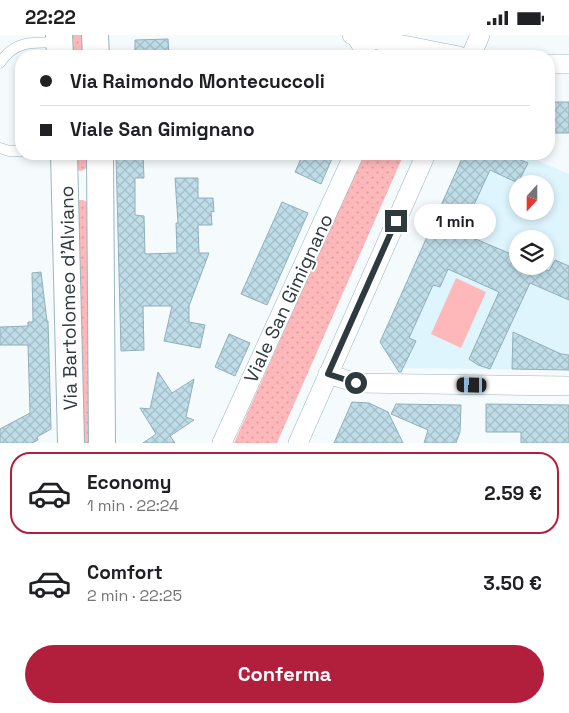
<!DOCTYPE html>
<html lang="it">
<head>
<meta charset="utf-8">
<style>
	body { margin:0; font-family:"Space Grotesk",sans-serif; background:#f2f2f2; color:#202124; height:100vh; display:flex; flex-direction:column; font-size:19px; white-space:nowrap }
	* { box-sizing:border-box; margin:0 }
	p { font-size:16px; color:#757577 }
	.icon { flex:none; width:28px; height:28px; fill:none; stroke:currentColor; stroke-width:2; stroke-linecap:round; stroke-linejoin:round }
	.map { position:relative; height:408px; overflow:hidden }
	.side { display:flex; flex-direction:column; background:#fff; flex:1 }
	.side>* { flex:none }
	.banner { position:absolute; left:15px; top:15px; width:540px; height:110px; border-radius:20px; box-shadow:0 2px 8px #0003; display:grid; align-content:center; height:110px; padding:0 25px; background:#fff }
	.needle { width:32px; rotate:201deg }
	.buttons { position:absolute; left:509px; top:140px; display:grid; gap:10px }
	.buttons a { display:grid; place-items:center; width:45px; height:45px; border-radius:50%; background:#fff; box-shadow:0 2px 8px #0003; font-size:25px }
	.end { position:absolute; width:22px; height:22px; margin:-11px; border:6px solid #2e3a3e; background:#fff; box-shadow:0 0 0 2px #fff }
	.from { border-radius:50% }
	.bubble { position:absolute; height:35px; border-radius:18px; background:#fff; box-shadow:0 2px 8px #0003; font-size:16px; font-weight:800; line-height:35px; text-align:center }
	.car { position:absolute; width:15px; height:30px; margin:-15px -8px; border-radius:6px; box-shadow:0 0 4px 1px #0007; background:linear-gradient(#222 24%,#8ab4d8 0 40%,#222 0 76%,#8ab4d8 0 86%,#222 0) }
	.banner b { display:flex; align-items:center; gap:18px; height:48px; font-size:19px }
	.banner b+b { border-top:1px solid #e0e0e0 }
	.banner i { width:12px; height:12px; background:#202124 }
	ul { padding:9px 0 0; list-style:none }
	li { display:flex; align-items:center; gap:15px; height:82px; margin:0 10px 8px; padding:0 15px; border:2px solid transparent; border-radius:20px }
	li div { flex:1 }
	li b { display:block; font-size:19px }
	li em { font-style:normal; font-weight:800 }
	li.selected { border-color:#b21f3c }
	li>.icon { width:45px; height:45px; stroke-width:1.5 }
	.action { display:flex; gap:10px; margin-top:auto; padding:10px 25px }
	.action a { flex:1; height:58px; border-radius:30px; background:#b21f3c; color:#fff; font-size:20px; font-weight:800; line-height:58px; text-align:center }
	.status { display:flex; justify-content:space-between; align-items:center; height:35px; padding:0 25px; background:#fff; direction:ltr }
	.status svg { height:14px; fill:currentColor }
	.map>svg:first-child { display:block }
	.built { fill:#def5fe; fill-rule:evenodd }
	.grass { fill:url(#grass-dots) }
	.pitch { fill:#feb8ba }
	.building { fill:url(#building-cross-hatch); stroke:#92afb9 }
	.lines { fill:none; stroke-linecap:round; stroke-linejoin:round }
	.service-casing { stroke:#99b6c1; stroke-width:11 }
	.minor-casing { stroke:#99b6c1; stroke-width:20 }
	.secondary-casing { stroke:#99b6c1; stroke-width:28 }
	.service { stroke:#fff; stroke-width:10 }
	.minor { stroke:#fff; stroke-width:19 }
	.secondary { stroke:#fff; stroke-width:26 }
	.route { stroke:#2e3a3e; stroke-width:6 }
	.labels { text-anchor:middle; stroke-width:4; stroke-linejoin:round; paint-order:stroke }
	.street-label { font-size:19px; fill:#2e3a3e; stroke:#fff }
</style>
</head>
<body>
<div class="status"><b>22:22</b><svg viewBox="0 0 49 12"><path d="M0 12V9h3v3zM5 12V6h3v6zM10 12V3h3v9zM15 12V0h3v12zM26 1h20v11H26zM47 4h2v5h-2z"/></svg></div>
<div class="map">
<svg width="569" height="408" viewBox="0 0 569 408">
	<defs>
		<pattern id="grass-dots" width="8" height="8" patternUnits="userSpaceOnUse" patternTransform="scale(1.25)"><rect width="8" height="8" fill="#feb8ba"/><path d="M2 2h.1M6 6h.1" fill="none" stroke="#da9fa1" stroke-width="1.8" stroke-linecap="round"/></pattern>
		<pattern id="building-cross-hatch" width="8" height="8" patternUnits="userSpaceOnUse" patternTransform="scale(1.25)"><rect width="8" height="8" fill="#bfdde8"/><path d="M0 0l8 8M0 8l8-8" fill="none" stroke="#a4bec8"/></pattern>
	</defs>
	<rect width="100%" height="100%" fill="#f5fbfd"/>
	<path class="built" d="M 464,119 L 523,119 L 569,139 L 569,335 L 396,333 L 380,307 ZM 518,149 L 545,149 L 545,176 L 518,176 ZM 518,204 L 545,204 L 545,231 L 518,231 Z"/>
	<g class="grass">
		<rect x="68" y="0" width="19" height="21"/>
		<path d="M 71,119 L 90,119 L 87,133 L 81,136 L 76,135 Z"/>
		<path d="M 363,119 L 404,119 L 277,408 L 234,408 Z"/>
		<path d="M 78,165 L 83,165 L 90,169 L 95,408 L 78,408 L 76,166 Z"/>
	</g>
	<path class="pitch" d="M 456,243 L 486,257 L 461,313 L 431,299 Z"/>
	<g class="building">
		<path d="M 168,4 L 169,21 L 135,21 L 135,5 Z"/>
		<rect x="549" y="67" width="20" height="31"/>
		<path d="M 116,119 L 143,119 L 144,143 L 135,143 L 135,180 L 144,181 L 145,219 L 177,218 L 176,188 L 178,188 L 175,143 L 198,143 L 198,163 L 213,163 L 214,177 L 211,176 L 212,190 L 198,190 L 199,218 L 209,218 L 189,271 L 189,287 L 205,290 L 200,313 L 164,306 L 172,271 L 143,271 L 144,315 L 121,316 Z"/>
		<path d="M 303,119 L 334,119 L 321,149 L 295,137 Z"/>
		<path d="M 464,119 L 506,119 L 528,128 L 518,148 L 490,135 L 473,172 L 475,173 L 472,179 L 479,182 L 471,202 L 518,222 L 518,231 L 538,231 L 549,236 L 555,225 L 569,231 L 569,265 L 530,248 L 490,334 L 478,330 L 469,324 L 499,257 L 448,234 L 440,252 L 433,250 L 409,303 L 416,306 L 401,337 L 399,337 L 380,307 Z"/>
		<path d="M 282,167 L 308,178 L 267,270 L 241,259 Z"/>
		<path d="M 41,237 L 47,286 L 48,286 L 51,394 L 37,402 L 38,405 L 32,408 L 0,408 L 0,394 L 30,378 L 28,310 L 0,310 L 0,292 L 28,291 L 28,287 L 33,287 L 32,238 Z"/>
		<path d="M 513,297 L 561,319 L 569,320 L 569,335 L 512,334 Z"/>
		<path d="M 229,299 L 250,308 L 235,341 L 215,332 Z"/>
		<path d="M 158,337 L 172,358 L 194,344 L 186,382 L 194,385 L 170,401 L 175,408 L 143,408 L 156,399 L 140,373 L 150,374 Z"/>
		<path d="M 352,367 L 369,368 L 388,377 L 403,408 L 334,408 Z"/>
		<path d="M 396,369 L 461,370 L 460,397 L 456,408 L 424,408 L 428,395 L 391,379 Z"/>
		<path d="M 486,369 L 569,370 L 569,408 L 521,408 L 521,397 L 486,397 Z"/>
	</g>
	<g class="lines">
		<g class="service-casing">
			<g id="service">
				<path d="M 0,28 C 14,5 34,7 59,8"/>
				<path d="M 0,113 L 9,116 L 21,116"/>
			</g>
		</g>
		<g class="minor-casing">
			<g id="minor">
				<path d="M 352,0 L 459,21"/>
				<path d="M 356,1 L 368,21"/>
				<path d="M 471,21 L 480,0"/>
				<path d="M 549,29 L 569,29"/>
				<path d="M 328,339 L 356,348 L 569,351"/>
				<path d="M 222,408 L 354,119"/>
				<path d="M 298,408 L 426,119"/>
			</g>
		</g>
		<g class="secondary-casing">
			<g id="secondary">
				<path d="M 59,0 L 60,21"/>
				<path d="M 95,0 L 96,21"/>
				<path d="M 64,119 L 71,408"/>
				<path d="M 100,119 L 102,408"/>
			</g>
		</g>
		<use href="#service" class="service"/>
		<use href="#minor" class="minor"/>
		<use href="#secondary" class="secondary"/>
	</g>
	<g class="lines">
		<path class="route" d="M 356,348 L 328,339 L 396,186"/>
	</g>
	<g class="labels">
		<g class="street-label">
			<text transform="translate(68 263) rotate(-91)" y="7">Via Bartolomeo d'Alviano</text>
			<text transform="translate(288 263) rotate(-65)" y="7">Viale San Gimignano</text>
		</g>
	</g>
</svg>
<div class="buttons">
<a><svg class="needle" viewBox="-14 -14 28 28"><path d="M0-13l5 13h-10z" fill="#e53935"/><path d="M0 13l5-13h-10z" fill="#757577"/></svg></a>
<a><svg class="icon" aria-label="layers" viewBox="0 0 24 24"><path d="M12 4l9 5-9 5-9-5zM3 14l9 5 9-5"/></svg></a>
</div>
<i class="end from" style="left:356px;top:348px"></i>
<i class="end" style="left:396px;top:186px"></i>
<div class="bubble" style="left:414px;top:169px;width:82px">1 min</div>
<i class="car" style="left:472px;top:350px;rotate:271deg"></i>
<div class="banner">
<b><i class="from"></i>Via Raimondo Montecuccoli</b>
<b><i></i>Viale San Gimignano</b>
</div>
</div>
<section class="side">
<ul>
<li class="selected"><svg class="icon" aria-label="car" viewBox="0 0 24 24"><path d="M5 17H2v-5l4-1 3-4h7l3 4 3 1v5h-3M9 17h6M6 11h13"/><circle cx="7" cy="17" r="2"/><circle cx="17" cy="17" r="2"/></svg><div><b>Economy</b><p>1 min · 22:24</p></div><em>2.59 €</em></li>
<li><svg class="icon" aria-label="car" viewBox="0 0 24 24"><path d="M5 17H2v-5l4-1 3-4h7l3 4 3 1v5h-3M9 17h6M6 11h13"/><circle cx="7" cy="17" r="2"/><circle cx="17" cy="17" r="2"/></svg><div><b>Comfort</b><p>2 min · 22:25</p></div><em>3.50 €</em></li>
</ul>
<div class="action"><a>Conferma</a></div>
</section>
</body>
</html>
